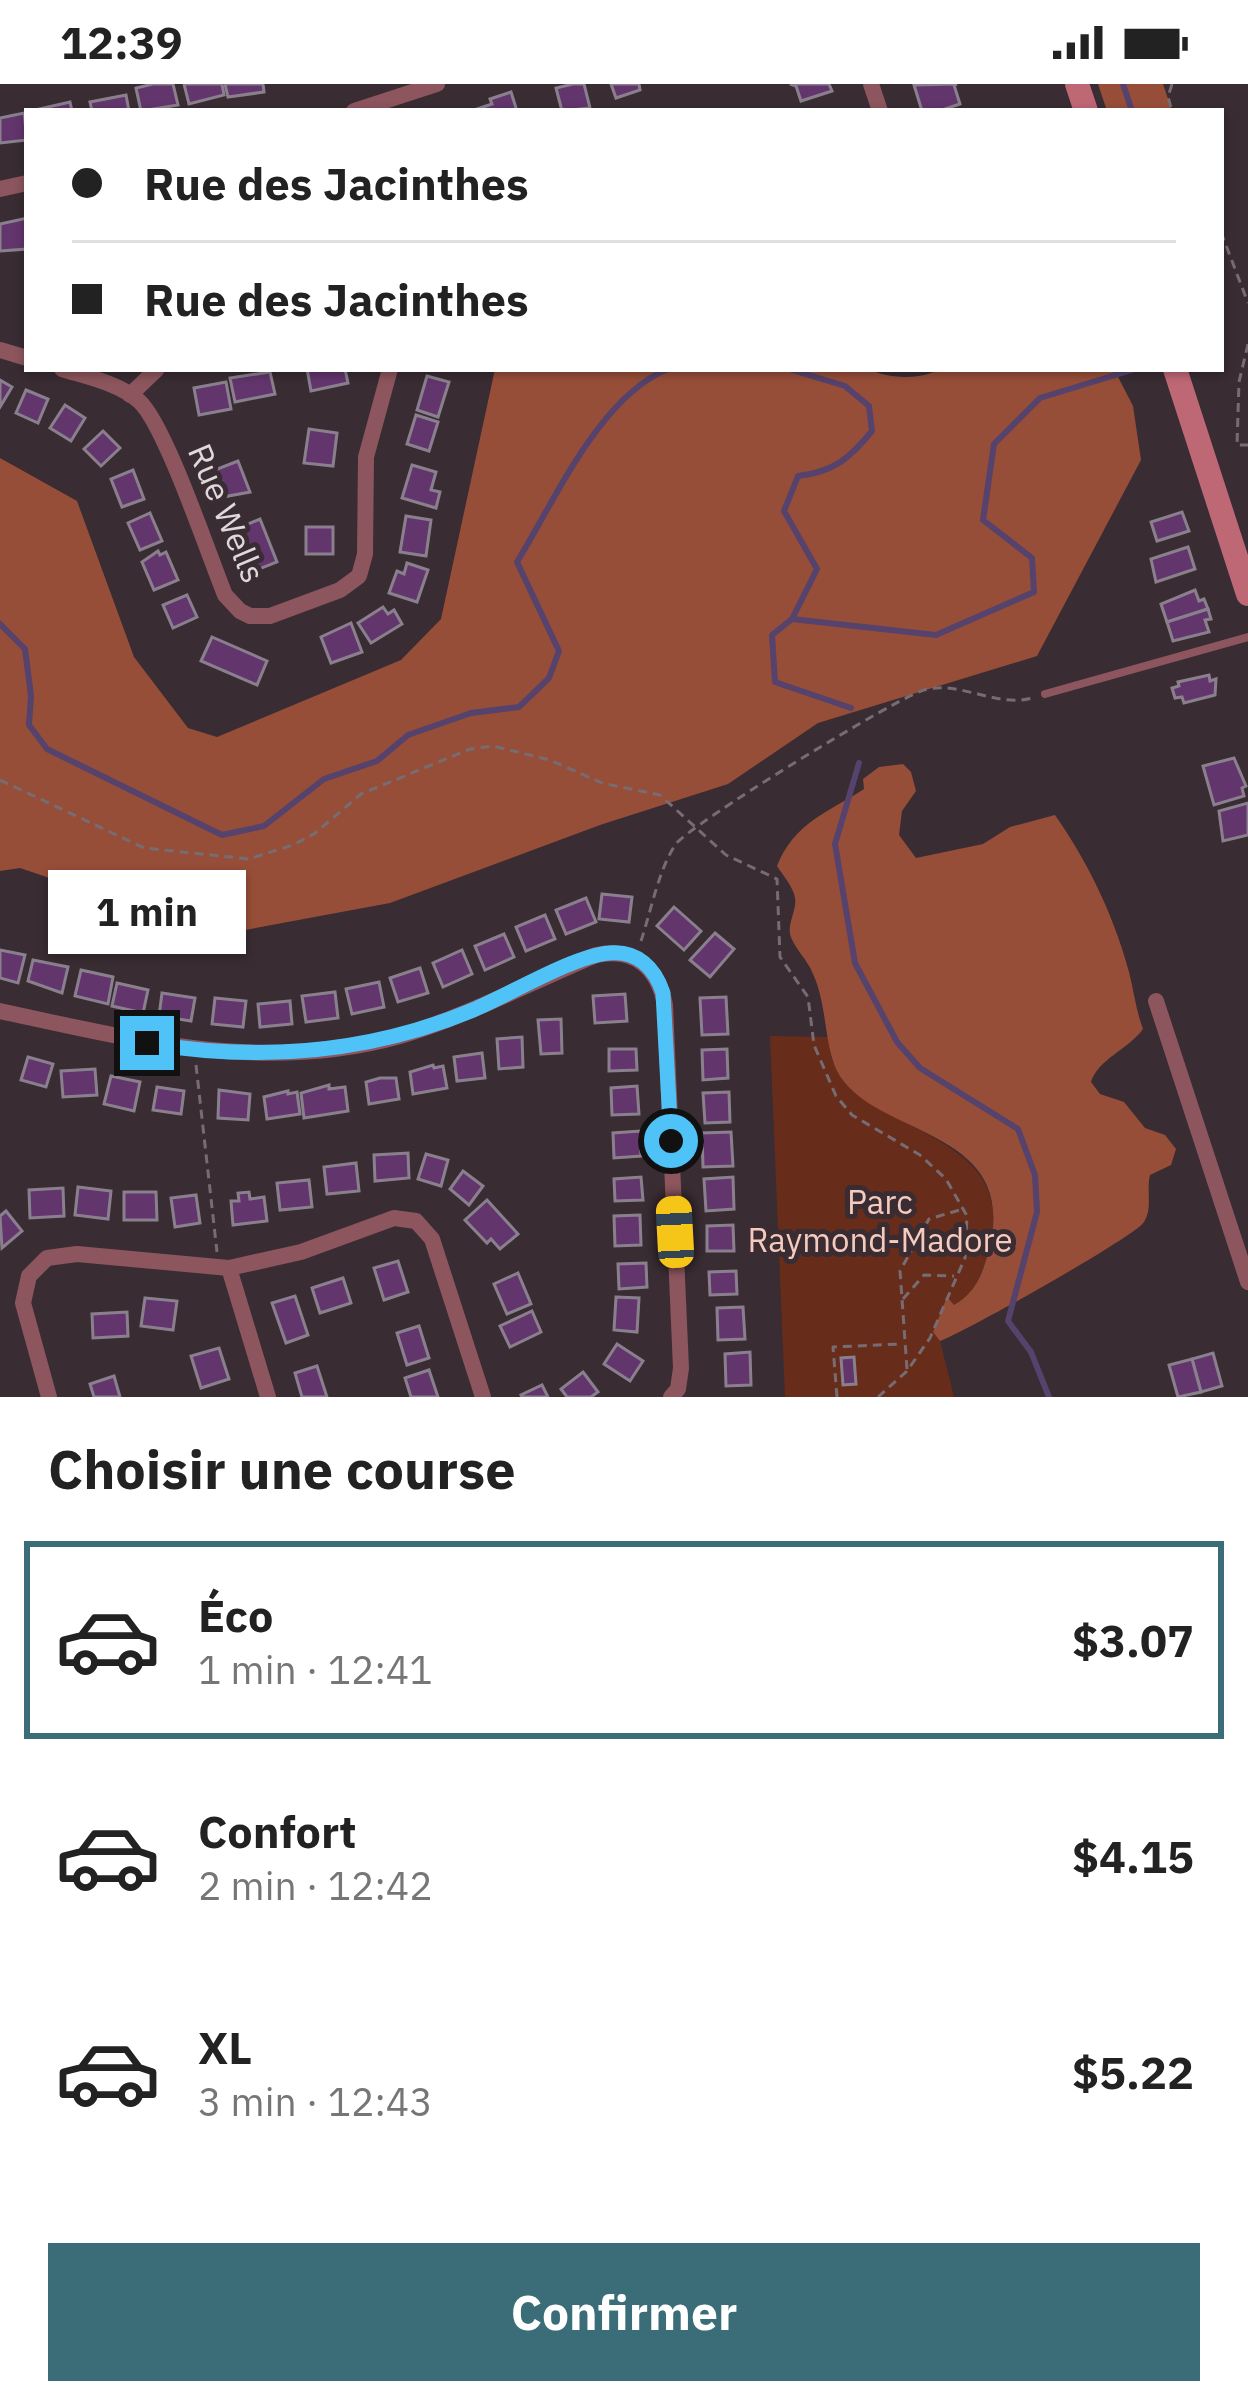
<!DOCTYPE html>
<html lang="fr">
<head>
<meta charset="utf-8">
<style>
	body { margin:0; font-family:"IBM Plex Sans",sans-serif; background:#f6f6f6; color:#222; height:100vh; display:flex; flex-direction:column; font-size:45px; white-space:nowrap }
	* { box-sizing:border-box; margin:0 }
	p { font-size:39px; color:#767676 }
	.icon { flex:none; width:66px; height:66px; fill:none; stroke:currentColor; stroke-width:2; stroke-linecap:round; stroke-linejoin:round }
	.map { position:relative; height:1313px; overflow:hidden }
	.details { display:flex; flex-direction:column; background:#fff; flex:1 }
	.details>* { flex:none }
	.top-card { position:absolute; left:24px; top:24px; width:1200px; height:264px; border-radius:0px; box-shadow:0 3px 9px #0004; display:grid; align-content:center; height:264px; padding:0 48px; background:#fff }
	.end { position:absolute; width:54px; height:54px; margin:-27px; border:15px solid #4fc3f7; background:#111; box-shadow:0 0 0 6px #111 }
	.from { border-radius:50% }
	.bubble { position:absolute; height:84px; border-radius:0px; background:#fff; box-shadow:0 3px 9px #0004; font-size:39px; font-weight:800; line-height:84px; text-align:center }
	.car { position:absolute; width:36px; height:72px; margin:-36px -18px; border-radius:15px; box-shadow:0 0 9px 3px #0007; background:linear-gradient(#f5c518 24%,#345 0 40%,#f5c518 0 76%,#345 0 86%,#f5c518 0) }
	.top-card b { display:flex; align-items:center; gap:42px; height:114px; font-size:45px }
	.top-card b+b { border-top:3px solid #e0e0e0 }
	.top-card i { width:30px; height:30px; background:#222 }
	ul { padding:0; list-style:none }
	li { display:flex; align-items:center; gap:36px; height:198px; margin:0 24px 18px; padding:0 24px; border:6px solid transparent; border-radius:0px }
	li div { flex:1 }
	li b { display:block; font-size:45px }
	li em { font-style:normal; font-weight:800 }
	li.current { border-color:#3a6d78 }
	li>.icon { width:108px; height:108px; stroke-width:1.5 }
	h2 { padding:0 48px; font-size:54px; line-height:144px }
	.action { display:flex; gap:24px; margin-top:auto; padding:24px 48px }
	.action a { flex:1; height:138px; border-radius:0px; background:#3a6d78; color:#fff; font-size:48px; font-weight:800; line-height:138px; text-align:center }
	.status { display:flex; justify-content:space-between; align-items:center; height:84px; padding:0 60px; background:#fff; direction:ltr }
	.status svg { height:33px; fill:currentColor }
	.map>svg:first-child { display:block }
	.green { fill:#682c1a }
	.forest { fill:#974e38 }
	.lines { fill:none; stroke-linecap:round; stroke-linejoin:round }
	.stream { stroke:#55426d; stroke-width:6 }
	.building { fill:#62356d; stroke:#8a808d; stroke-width:3 }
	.path { stroke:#776c72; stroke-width:3; stroke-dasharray:9 6; stroke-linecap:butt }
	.service { stroke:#8d555d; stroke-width:8 }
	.minor { stroke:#8d555d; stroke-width:16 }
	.secondary { stroke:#bf6875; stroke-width:24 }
	.route { stroke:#4fc3f7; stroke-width:15 }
	.labels { text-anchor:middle; stroke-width:10; stroke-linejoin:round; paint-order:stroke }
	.street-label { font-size:33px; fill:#e1d8dc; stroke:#392c33 }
	.park-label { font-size:33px; fill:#f6cabd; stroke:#392c33 }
</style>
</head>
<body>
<div class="status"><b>12:39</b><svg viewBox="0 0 49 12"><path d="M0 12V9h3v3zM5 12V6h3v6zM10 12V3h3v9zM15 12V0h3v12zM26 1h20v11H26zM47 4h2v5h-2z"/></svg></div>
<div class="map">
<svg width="1248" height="1313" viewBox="0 0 1248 1313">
	<rect width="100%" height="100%" fill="#392c33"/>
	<path class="green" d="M 770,952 L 829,953 C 830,961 831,973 834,980 C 838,987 847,995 853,1001 C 908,1058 1019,1060 988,1170 C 981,1192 974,1210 954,1222 L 947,1214 L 933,1248 L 940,1257 L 954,1313 L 785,1313 Z"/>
	<g class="forest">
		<path d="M 1098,0 L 1163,0 L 1172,27 L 1107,27 Z"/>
		<path d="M 495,285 L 869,285 C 887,295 922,296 940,285 L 1114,285 L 1133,322 L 1141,376 L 1037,572 L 818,639 L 728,700 L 600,741 L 390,819 L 218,851 L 20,784 L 0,787 L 0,374 L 77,417 L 134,573 L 188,644 L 217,653 L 401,576 L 441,535 Z"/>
		<path d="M 903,680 L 911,688 L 916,707 L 902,727 L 899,751 L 916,774 L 983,760 L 1010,743 L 1055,731 C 1088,778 1114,832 1129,888 C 1134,908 1136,926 1143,945 C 1129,965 1098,975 1091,998 L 1100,1010 L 1124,1018 L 1145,1044 L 1165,1051 L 1176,1065 L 1171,1081 L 1150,1091 C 1146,1108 1153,1123 1144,1138 C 1136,1152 965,1248 940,1257 L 933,1248 L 947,1213 L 954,1221 C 974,1210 982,1192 988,1169 C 1025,1037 862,1056 834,980 C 824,951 826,918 813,890 C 808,876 793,863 790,850 C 788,838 797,825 795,814 C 794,804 782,790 777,782 C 794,739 828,728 864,705 L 863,695 L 879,683 Z"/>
	</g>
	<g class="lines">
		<g class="stream">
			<path d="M 1123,0 L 1132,27"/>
			<path d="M 789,285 L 845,302 L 869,322 L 872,347 C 850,374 834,388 798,392 L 784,427 L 817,485 L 792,535 L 772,551 L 775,598 L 851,624"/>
			<path d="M 792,535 L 936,551 L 1034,508 L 1032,474 L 983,436 L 994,360 L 1040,314 L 1135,285"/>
			<path d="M 0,540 L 25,565 L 31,612 L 29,641 L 47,665 L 222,751 L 264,742 L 324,695 L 377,677 L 408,651 L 471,629 L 519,623 L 549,594 L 559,567 L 517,478 C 555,416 600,312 668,285"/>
			<path d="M 859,679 L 835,760 L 855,879 L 897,958 L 920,984 L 1018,1045 L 1035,1091 L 1037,1128 L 1008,1237 L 1031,1268 L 1049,1313"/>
		</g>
	</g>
	<g class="building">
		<path d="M 153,0 L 173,0 L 178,21 L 141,27 L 136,4 Z"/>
		<path d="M 184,0 L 222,0 L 224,11 L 189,20 Z"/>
		<path d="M 225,0 L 263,0 L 264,8 L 228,13 Z"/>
		<path d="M 573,0 L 584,0 L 590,24 L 562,27 L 556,4 Z"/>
		<path d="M 611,0 L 639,0 L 640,6 L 616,14 Z"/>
		<path d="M 790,0 L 829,0 L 832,7 L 801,17 L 796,2 Z"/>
		<path d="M 957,0 L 954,1 L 960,20 L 939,27 L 922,27 L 914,1 Z"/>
		<path d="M 511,8 L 517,27 L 471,27 L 492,20 L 490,15 Z"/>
		<path d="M 126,11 L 129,27 L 92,27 L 90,18 Z"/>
		<path d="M 70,18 L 72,27 L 35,27 L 35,26 Z"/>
		<path d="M 24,29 L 27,56 L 0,59 L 0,34 Z"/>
		<path d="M 27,134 L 27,165 L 0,167 L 0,140 Z"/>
		<path d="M 307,285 L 345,285 L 348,299 L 311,307 Z"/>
		<path d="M 270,288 L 275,310 L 235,318 L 230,294 Z"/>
		<path d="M 427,292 L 449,298 L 438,333 L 417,326 Z"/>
		<path d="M 0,296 L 12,303 L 0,323 Z"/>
		<path d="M 226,298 L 231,325 L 199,331 L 194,304 Z"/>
		<path d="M 26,306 L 48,315 L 38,339 L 16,329 Z"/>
		<path d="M 65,321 L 85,334 L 71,357 L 50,344 Z"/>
		<path d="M 416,331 L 438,338 L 429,367 L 407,360 Z"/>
		<path d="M 309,345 L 337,349 L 333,382 L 304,379 Z"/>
		<path d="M 103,347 L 120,364 L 101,382 L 84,365 Z"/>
		<path d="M 238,377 L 250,408 L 223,413 L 212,387 Z"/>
		<path d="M 412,381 L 436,388 L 431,406 L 440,408 L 436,424 L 402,414 Z"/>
		<path d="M 133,386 L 144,415 L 122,423 L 111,395 Z"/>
		<path d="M 1182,428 L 1189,447 L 1157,457 L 1151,438 Z"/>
		<path d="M 150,429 L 162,457 L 140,466 L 128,439 Z"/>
		<path d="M 406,432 L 431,436 L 426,472 L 400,468 Z"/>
		<path d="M 260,435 L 277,478 L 254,487 L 241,443 Z"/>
		<rect x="306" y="443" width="27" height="27"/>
		<path d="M 1188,463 L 1195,485 L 1156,498 L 1151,475 Z"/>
		<path d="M 158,467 L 160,471 L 166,468 L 178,496 L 154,506 L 142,478 Z"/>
		<path d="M 407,479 L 428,486 L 417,518 L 389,509 L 397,487 L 404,490 Z"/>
		<path d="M 1195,506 L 1199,517 L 1204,515 L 1208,525 L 1167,538 L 1161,520 Z"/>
		<path d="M 187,511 L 197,533 L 173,544 L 163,521 Z"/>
		<path d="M 383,523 L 388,530 L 394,526 L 402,540 L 371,559 L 358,539 Z"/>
		<path d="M 1208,525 L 1211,535 L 1205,536 L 1209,548 L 1173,557 L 1167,538 Z"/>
		<path d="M 351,539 L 362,568 L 331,579 L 321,553 Z"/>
		<path d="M 212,553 L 267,577 L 257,601 L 201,577 Z"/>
		<path d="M 1209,591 L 1210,597 L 1216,595 L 1215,611 L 1184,619 L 1182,613 L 1175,614 L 1172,604 L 1179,602 L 1178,598 Z"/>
		<path d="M 1234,674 L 1246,702 L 1242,704 L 1244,712 L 1214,721 L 1203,682 Z"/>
		<path d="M 1248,719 L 1248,751 L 1223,757 L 1219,727 Z"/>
		<path d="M 602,810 L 632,813 L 629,838 L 599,835 Z"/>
		<path d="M 586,814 L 596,838 L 566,850 L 556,826 Z"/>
		<path d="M 674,823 L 701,847 L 684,866 L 657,842 Z"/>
		<path d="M 545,831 L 555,855 L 526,867 L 516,843 Z"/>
		<path d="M 715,849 L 734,865 L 710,893 L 690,876 Z"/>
		<path d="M 504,850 L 514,873 L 485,886 L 475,862 Z"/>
		<path d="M 0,866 L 25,871 L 18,899 L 0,894 Z"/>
		<path d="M 462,866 L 472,890 L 443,903 L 433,879 Z"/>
		<path d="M 33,876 L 68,883 L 62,909 L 28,897 Z"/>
		<path d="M 420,884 L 428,909 L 398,918 L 390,894 Z"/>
		<path d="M 81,886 L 113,893 L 108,920 L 75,912 Z"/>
		<path d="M 379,898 L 384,923 L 352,930 L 346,905 Z"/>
		<path d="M 117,899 L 148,906 L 143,929 L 112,922 Z"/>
		<path d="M 335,908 L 338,934 L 306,938 L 302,912 Z"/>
		<path d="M 162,909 L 195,914 L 191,937 L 159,932 Z"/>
		<path d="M 625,910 L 627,937 L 595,939 L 593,912 Z"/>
		<path d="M 726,913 L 728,950 L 702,951 L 700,914 Z"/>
		<path d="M 215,914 L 246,917 L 243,943 L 212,940 Z"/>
		<path d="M 290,917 L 292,940 L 260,943 L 258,920 Z"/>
		<path d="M 561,935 L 562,969 L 541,970 L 538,936 Z"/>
		<path d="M 522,953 L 523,983 L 499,985 L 497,955 Z"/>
		<path d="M 609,965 L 636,965 L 637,986 L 609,987 Z"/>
		<path d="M 727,965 L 728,994 L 703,996 L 702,966 Z"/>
		<path d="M 482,969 L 485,994 L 457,997 L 454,973 Z"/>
		<path d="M 28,973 L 53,980 L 46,1003 L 21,996 Z"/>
		<path d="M 433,981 L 434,984 L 443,982 L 447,1004 L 413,1010 L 410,988 Z"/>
		<path d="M 95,985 L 97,1011 L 63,1013 L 61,987 Z"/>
		<path d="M 111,992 L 140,998 L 134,1027 L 104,1020 Z"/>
		<path d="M 380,994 L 396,994 L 399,1015 L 369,1020 L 366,998 Z"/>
		<path d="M 329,1001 L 329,1005 L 345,1003 L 348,1027 L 304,1034 L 301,1009 Z"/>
		<path d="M 637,1002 L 639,1030 L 612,1031 L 611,1004 Z"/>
		<path d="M 157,1003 L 184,1007 L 181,1030 L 153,1026 Z"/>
		<path d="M 219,1006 L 250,1010 L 248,1036 L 218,1034 Z"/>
		<path d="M 288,1007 L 288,1010 L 297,1008 L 300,1030 L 267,1035 L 264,1013 Z"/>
		<path d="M 729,1008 L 730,1038 L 705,1039 L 703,1009 Z"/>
		<path d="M 640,1047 L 641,1072 L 614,1074 L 613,1049 Z"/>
		<path d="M 731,1048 L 733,1082 L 703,1083 L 702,1049 Z"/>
		<path d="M 408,1069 L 409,1094 L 375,1097 L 374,1071 Z"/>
		<path d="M 426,1070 L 448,1076 L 441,1102 L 418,1095 Z"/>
		<path d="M 356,1079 L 359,1107 L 327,1110 L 324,1083 Z"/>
		<path d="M 463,1087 L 483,1102 L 469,1121 L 450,1105 Z"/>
		<path d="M 641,1093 L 643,1116 L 615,1117 L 614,1095 Z"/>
		<path d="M 733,1093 L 734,1125 L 706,1127 L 704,1095 Z"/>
		<path d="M 309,1096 L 312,1123 L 280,1126 L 277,1099 Z"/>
		<path d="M 78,1103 L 111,1107 L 108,1135 L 75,1131 Z"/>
		<path d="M 63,1104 L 64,1132 L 30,1134 L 29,1106 Z"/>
		<path d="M 124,1108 L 156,1108 L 157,1136 L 124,1136 Z"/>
		<path d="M 249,1108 L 250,1115 L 264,1113 L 267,1137 L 233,1141 L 231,1117 L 239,1117 L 238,1109 Z"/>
		<path d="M 196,1111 L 200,1139 L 175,1143 L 171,1114 Z"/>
		<path d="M 487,1116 L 518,1150 L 500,1165 L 491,1155 L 487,1159 L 465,1136 Z"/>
		<path d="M 6,1127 L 22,1147 L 2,1164 L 0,1132 Z"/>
		<path d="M 640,1131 L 641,1161 L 615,1162 L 614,1132 Z"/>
		<path d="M 733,1141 L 734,1167 L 707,1167 L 707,1142 Z"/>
		<path d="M 398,1177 L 408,1208 L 384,1216 L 374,1184 Z"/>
		<path d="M 646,1179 L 647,1203 L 619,1205 L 618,1180 Z"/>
		<path d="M 736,1187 L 737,1210 L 710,1211 L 709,1188 Z"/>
		<path d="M 518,1189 L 531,1220 L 507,1230 L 494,1200 Z"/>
		<path d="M 343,1194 L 351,1219 L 320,1229 L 312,1204 Z"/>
		<path d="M 295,1212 L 308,1251 L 286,1259 L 272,1219 Z"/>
		<path d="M 616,1213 L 639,1214 L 637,1248 L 614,1246 Z"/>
		<path d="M 145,1214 L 177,1217 L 173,1246 L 141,1242 Z"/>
		<path d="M 743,1223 L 745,1255 L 718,1256 L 717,1224 Z"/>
		<path d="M 532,1227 L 541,1248 L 510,1263 L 500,1242 Z"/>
		<path d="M 127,1228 L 128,1252 L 93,1254 L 92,1230 Z"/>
		<path d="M 419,1242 L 429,1274 L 407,1281 L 397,1249 Z"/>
		<path d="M 617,1260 L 643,1277 L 630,1297 L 604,1280 Z"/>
		<path d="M 219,1264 L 229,1295 L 201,1304 L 191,1272 Z"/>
		<path d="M 750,1268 L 751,1301 L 726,1302 L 725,1270 Z"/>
		<path d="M 1213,1269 L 1222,1302 L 1201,1308 L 1192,1275 Z"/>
		<path d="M 854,1273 L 856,1300 L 843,1301 L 841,1274 Z"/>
		<path d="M 1192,1275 L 1201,1308 L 1178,1313 L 1169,1281 Z"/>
		<path d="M 317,1282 L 327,1313 L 302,1313 L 295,1289 Z"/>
		<path d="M 429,1286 L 438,1313 L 411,1313 L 405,1294 Z"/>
		<path d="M 583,1288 L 598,1308 L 591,1313 L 567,1313 L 561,1305 Z"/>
		<path d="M 114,1292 L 120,1313 L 94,1313 L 90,1300 Z"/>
		<path d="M 542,1301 L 548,1313 L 522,1313 L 521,1311 Z"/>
	</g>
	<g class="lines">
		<g class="path">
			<path d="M 1172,0 L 1168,13 L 1172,27"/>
			<path d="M 1221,148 L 1248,219"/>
			<path d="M 1248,260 L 1239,298 L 1237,361 L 1248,361"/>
			<path d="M 0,696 L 144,764 L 249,775 L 293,761 L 314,750 L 361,710 L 470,665 L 493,662 L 550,676 L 602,699 L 660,711 L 726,771 L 777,795 L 780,873 L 808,913 L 814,961 L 836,1012 L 852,1031 L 920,1071 L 946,1095 L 967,1132 L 965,1174 L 930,1254 L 907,1287 L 878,1313"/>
			<path d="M 641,857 C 651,827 658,788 675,761 C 686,743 899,612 924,606 C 960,596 996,624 1032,614"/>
			<path d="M 196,981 L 217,1168"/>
			<path d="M 903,1215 L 924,1191 L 954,1192"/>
			<path d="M 907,1285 L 900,1187 L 929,1135 L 963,1125"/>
			<path d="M 837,1313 L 833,1263 L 901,1260"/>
		</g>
		<path class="service" d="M 1045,610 L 1248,553"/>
		<g class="minor">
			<path d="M 871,0 L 880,27"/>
			<path d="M 354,27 L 437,0"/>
			<path d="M 0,105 L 27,99"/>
			<path d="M 0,266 L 27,274"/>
			<path d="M 62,285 C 88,293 118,299 139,317 C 165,340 209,472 225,511 L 240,527 L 250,532 L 270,532 L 340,506 L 359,492 L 365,470 L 366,373 L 390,285"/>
			<path d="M 130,311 L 157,285"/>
			<path d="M 1156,917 L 1248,1198"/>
			<path d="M 0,927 C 134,956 264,990 400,952 C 468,932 531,898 596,871 C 635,863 658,884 665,921 L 681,1284 L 678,1305 L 671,1313"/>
			<path d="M 229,1184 L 268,1313"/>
			<path d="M 49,1313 L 23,1219 L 29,1192 L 47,1174 L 77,1170 L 229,1184 L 301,1168 L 394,1134 L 416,1137 L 432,1155 L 483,1313"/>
		</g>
		<g class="secondary">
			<path d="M 1077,0 L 1086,27"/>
			<path d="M 1175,285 L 1248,510"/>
		</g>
	</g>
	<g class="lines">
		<path class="route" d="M 147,959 C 259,978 367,970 473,926 C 509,911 573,872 609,869 C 637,866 655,884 663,909 L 671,1057"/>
	</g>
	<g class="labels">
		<g class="street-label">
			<text transform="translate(227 429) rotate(67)" y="12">Rue Wells</text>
		</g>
		<g class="park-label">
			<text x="880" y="1130">Parc<tspan x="880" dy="38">Raymond-Madore</tspan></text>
		</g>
	</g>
</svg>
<i class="end from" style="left:671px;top:1057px"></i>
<i class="end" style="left:147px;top:959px"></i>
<div class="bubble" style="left:48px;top:786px;width:198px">1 min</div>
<i class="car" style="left:675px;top:1148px;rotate:357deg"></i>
<div class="top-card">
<b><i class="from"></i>Rue des Jacinthes</b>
<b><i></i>Rue des Jacinthes</b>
</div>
</div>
<section class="details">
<h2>Choisir une course</h2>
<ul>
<li class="current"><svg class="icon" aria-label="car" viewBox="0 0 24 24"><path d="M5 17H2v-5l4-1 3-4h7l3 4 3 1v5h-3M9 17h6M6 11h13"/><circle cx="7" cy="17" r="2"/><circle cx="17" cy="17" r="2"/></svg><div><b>Éco</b><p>1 min · 12:41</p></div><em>$3.07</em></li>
<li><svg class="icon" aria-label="car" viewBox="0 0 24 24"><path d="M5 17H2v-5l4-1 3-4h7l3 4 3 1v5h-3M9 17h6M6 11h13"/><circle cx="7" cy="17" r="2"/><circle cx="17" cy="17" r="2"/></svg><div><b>Confort</b><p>2 min · 12:42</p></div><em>$4.15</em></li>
<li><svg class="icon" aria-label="car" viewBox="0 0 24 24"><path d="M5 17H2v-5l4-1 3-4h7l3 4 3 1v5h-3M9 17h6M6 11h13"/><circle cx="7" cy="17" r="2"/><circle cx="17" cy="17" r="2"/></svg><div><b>XL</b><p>3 min · 12:43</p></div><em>$5.22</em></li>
</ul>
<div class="action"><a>Confirmer</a></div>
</section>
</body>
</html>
